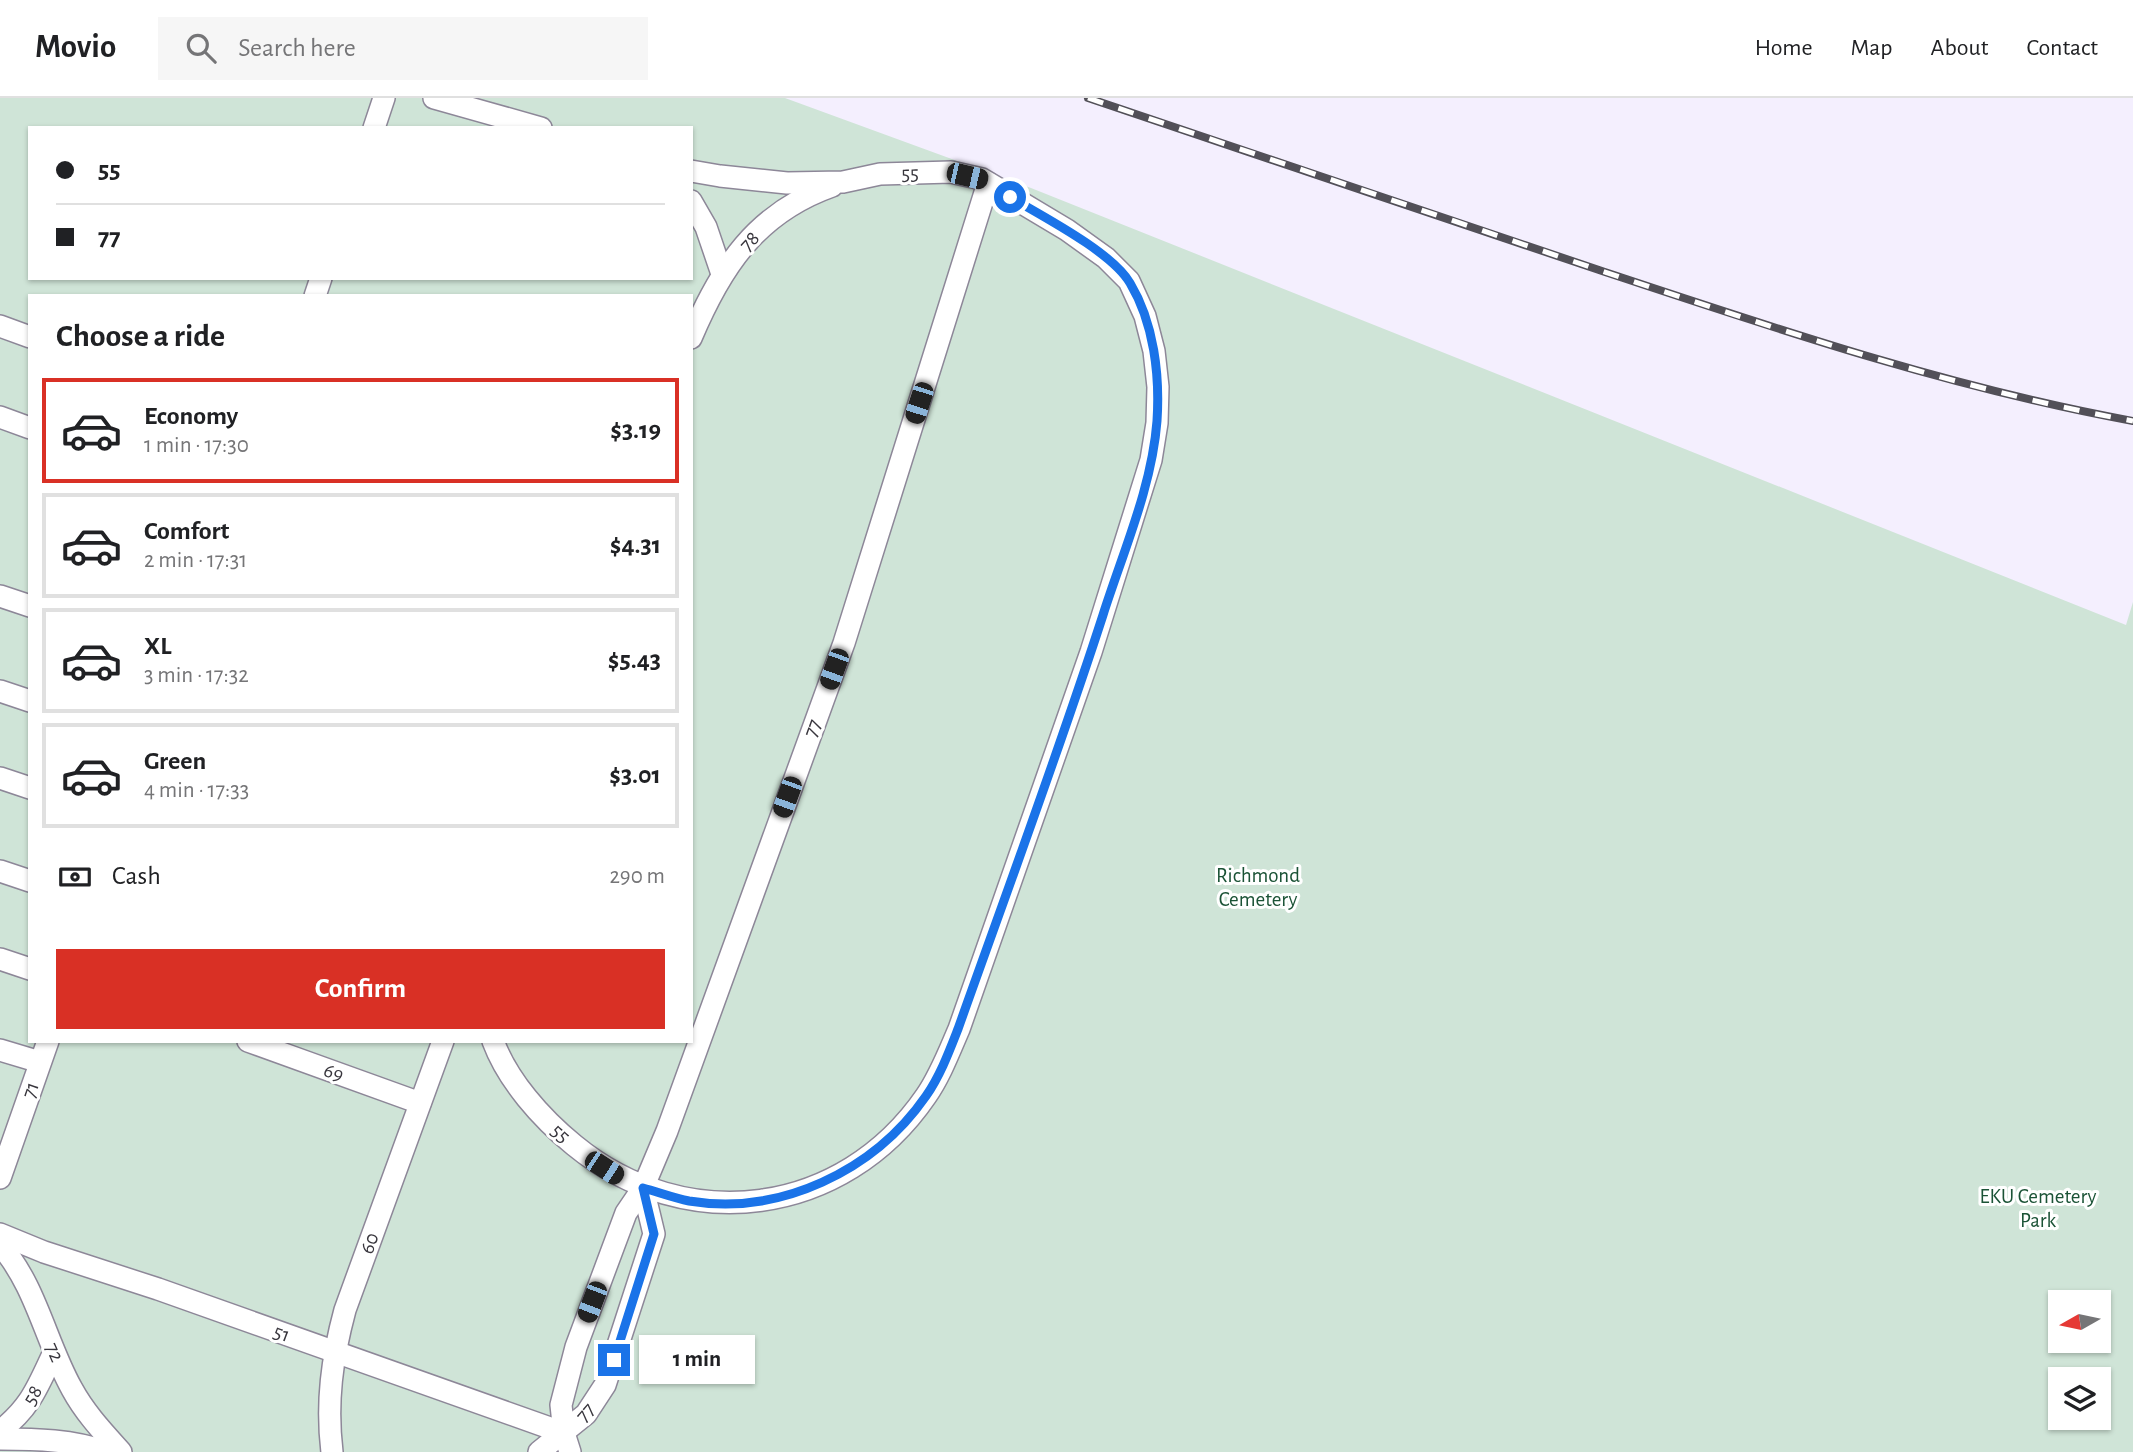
<!DOCTYPE html>
<html lang="en">
<head>
<meta charset="utf-8">
<style>
	body { margin:0; font-family:"Alegreya Sans",sans-serif; background:#f6f6f6; color:#202124; height:100vh; display:flex; flex-direction:column; font-size:26px; white-space:nowrap }
	* { box-sizing:border-box; margin:0 }
	p { font-size:23px; color:#757577 }
	.icon { flex:none; width:38px; height:38px; fill:none; stroke:currentColor; stroke-width:2; stroke-linecap:round; stroke-linejoin:round }
	.map { position:relative; flex:1; overflow:hidden }
	.details { position:absolute; left:28px; top:196px; width:665px; height:749px; display:flex; flex-direction:column; background:#fff; border-radius:0px; box-shadow:0 2px 5px #0004 }
	.details>* { flex:none }
	.guide { position:absolute; left:28px; top:28px; width:665px; height:154px; border-radius:0px; box-shadow:0 2px 5px #0004; display:grid; align-content:center; height:154px; padding:0 28px; background:#fff }
	.needle { width:46px; rotate:261deg }
	.tools { position:absolute; left:2048px; top:1192px; display:grid; gap:14px }
	.tools a { display:grid; place-items:center; width:63px; height:63px; border-radius:0px; background:#fff; box-shadow:0 2px 5px #0004; font-size:35px }
	.end { position:absolute; width:32px; height:32px; margin:-16px; border:9px solid #1a73e8; background:#fff; box-shadow:0 0 0 4px #fff }
	.from { border-radius:50% }
	.bubble { position:absolute; height:49px; border-radius:0px; background:#fff; box-shadow:0 2px 5px #0004; font-size:23px; font-weight:700; line-height:49px; text-align:center }
	.car { position:absolute; width:21px; height:42px; margin:-21px -10px; border-radius:9px; box-shadow:0 0 5px 2px #0007; background:linear-gradient(#222 24%,#8ab4d8 0 40%,#222 0 76%,#8ab4d8 0 86%,#222 0) }
	.guide b { display:flex; align-items:center; gap:24px; height:66px; font-size:26px }
	.guide b+b { border-top:2px solid #e0e0e0 }
	.guide i { width:18px; height:18px; background:#202124 }
	ul { padding:0; list-style:none }
	li { display:flex; align-items:center; gap:21px; height:105px; margin:0 14px 10px; padding:0 14px; border:4px solid #e0e0e0; border-radius:0px }
	li div { flex:1 }
	li b { display:block; font-size:26px }
	li em { font-style:normal; font-weight:700 }
	li.on { border-color:#d93025 }
	li>.icon { width:63px; height:63px; stroke-width:1.5 }
	h2 { padding:0 28px; font-size:32px; line-height:84px }
	.pay { display:flex; align-items:center; gap:18px; height:77px; padding:0 28px; font-size:26px }
	.pay p { margin-inline-start:auto }
	.primary-button { display:flex; gap:14px; margin-top:auto; padding:14px 28px }
	.primary-button a { flex:1; height:80px; border-radius:0px; background:#d93025; color:#fff; font-size:28px; font-weight:700; line-height:80px; text-align:center }
	header { display:flex; align-items:center; gap:42px; box-sizing:border-box; height:98px; padding:0 35px; background:#fff; border-bottom:2px solid #e0e0e0 }
	header strong { font-size:33px }
	nav { display:flex; gap:38px; margin-inline-start:auto; font-size:24px }
	.search { width:490px; height:63px; background:#f6f6f6; display:flex; align-items:center; gap:18px; box-sizing:border-box; padding:0 24px; border-radius:0px; color:#757577; font-size:26px }
	.map>svg:first-child { display:block }
	.green { fill:#cfe4d7; fill-rule:evenodd }
	.lines { fill:none; stroke-linecap:round; stroke-linejoin:round }
	.service-casing { stroke:#8d8798; stroke-width:24 }
	.service { stroke:#fff; stroke-width:21 }
	.rail-casing { stroke:#525058; stroke-width:8 }
	.rail { stroke:#fff; stroke-width:5; stroke-dasharray:16; stroke-linecap:butt }
	.route { stroke:#1a73e8; stroke-width:9 }
	.labels { text-anchor:middle; stroke-width:6; stroke-linejoin:round; paint-order:stroke }
	.street-label { font-size:21px; fill:#38363d; stroke:#fff }
	.park-label { font-size:21px; fill:#1b5336; stroke:#fff }
</style>
</head>
<body>
<header>
<strong>Movio</strong>
<div class="search"><svg class="icon" aria-label="search" viewBox="0 0 24 24"><circle cx="10" cy="10" r="6"/><path d="M15 15l6 6"/></svg>Search here</div>
<nav><a>Home</a><a>Map</a><a>About</a><a>Contact</a></nav>
</header>
<div class="map">
<svg width="2133" height="1354" viewBox="0 0 2133 1354">
	<rect width="100%" height="100%" fill="#f4effe"/>
	<path class="green" d="M 0,0 L 785,0 L 1031,90 L 2126,527 L 2133,504 L 2133,1354 L 0,1354 ZM 30,30 L 691,30 L 691,180 L 30,180 ZM 30,198 L 691,198 L 691,943 L 30,943 ZM 2060,1204 L 2098,1204 L 2098,1242 L 2060,1242 ZM 2060,1281 L 2098,1281 L 2098,1320 L 2060,1320 Z"/>
	<g class="lines">
		<g class="service-casing">
			<g id="service">
				<path d="M 434,0 L 541,30"/>
				<path d="M 374,30 L 384,0"/>
				<path d="M 691,103 L 706,129 L 722,176"/>
				<path d="M 315,198 L 321,180"/>
				<path d="M 0,228 L 30,239"/>
				<path d="M 691,240 C 721,169 756,115 832,88"/>
				<path d="M 0,319 L 30,330"/>
				<path d="M 0,498 L 30,508"/>
				<path d="M 0,593 L 30,603"/>
				<path d="M 0,680 L 30,690"/>
				<path d="M 0,773 L 30,783"/>
				<path d="M 0,861 L 30,871"/>
				<path d="M 248,943 L 420,1005"/>
				<path d="M 493,943 C 508,983 541,1020 574,1047 C 686,1139 843,1119 926,998 C 940,978 949,954 959,931 L 1091,554 L 1151,362 L 1157,325 L 1158,289 L 1154,253 L 1145,218 L 1129,183 L 1106,160 L 1067,132 L 982,81 L 951,74 L 880,76 L 843,84 L 787,85 L 720,78 L 691,73"/>
				<path d="M 0,952 L 40,964"/>
				<path d="M 0,1080 L 48,943"/>
				<path d="M 0,1136 L 44,1154 L 158,1191 L 564,1335"/>
				<path d="M 0,1147 C 36,1187 46,1245 72,1291 C 85,1315 103,1334 121,1354"/>
				<path d="M 0,1333 C 31,1309 38,1288 54,1254"/>
				<path d="M 0,1341 C 37,1341 72,1342 107,1354"/>
				<path d="M 332,1354 C 326,1305 332,1260 345,1212 L 443,943"/>
				<path d="M 539,1354 L 586,1316 L 605,1287 L 654,1136 L 643,1090"/>
				<path d="M 570,1354 L 564,1335 L 561,1307 L 576,1249 L 626,1115 L 643,1090 L 667,1033 L 844,545 L 988,85"/>
			</g>
		</g>
		<use href="#service" class="service"/>
		<g class="rail-casing">
			<path id="rail" d="M 1088,0 C 1258,57 1428,114 1599,172 C 1774,230 1951,290 2133,323"/>
		</g>
		<use href="#rail" class="rail"/>
	</g>
	<g class="lines">
		<path class="route" d="M 614,1262 L 654,1136 L 643,1090 C 658,1094 674,1100 689,1103 C 780,1118 874,1073 926,998 C 940,978 949,954 958,931 C 1007,793 1058,656 1103,517 C 1123,454 1152,389 1157,323 C 1160,277 1154,225 1130,185 C 1112,154 1042,118 1010,99"/>
	</g>
	<g class="labels">
		<g class="street-label">
			<text transform="translate(910 75) rotate(-2)" y="7">55</text>
			<text transform="translate(749 143) rotate(-47)" y="7">78</text>
			<text transform="translate(812 630) rotate(-70)" y="7">77</text>
			<text transform="translate(334 974) rotate(20)" y="7">69</text>
			<text transform="translate(30 992) rotate(-71)" y="7">71</text>
			<text transform="translate(561 1035) rotate(43)" y="7">55</text>
			<text transform="translate(369 1145) rotate(-70)" y="7">60</text>
			<text transform="translate(282 1235) rotate(20)" y="7">51</text>
			<text transform="translate(55 1254) rotate(66)" y="7">72</text>
			<text transform="translate(32 1297) rotate(-59)" y="7">58</text>
			<text transform="translate(585 1314) rotate(-49)" y="7">77</text>
		</g>
		<g class="park-label">
			<text x="1258" y="784">Richmond<tspan x="1258" dy="24">Cemetery</tspan></text>
			<text x="2038" y="1105">EKU Cemetery<tspan x="2038" dy="24">Park</tspan></text>
		</g>
	</g>
</svg>
<div class="tools">
<a><svg class="needle" viewBox="-14 -14 28 28"><path d="M0-13l5 13h-10z" fill="#e53935"/><path d="M0 13l5-13h-10z" fill="#757577"/></svg></a>
<a><svg class="icon" aria-label="layers" viewBox="0 0 24 24"><path d="M12 4l9 5-9 5-9-5zM3 14l9 5 9-5"/></svg></a>
</div>
<i class="end from" style="left:1010px;top:99px"></i>
<i class="end" style="left:614px;top:1262px"></i>
<div class="bubble" style="left:639px;top:1237px;width:116px">1 min</div>
<i class="car" style="left:967px;top:78px;rotate:103deg"></i>
<i class="car" style="left:919px;top:305px;rotate:198deg"></i>
<i class="car" style="left:834px;top:571px;rotate:200deg"></i>
<i class="car" style="left:787px;top:699px;rotate:200deg"></i>
<i class="car" style="left:604px;top:1070px;rotate:123deg"></i>
<i class="car" style="left:592px;top:1204px;rotate:201deg"></i>
<div class="guide">
<b><i class="from"></i>55</b>
<b><i></i>77</b>
</div>
<section class="details">
<h2>Choose a ride</h2>
<ul>
<li class="on"><svg class="icon" aria-label="car" viewBox="0 0 24 24"><path d="M5 17H2v-5l4-1 3-4h7l3 4 3 1v5h-3M9 17h6M6 11h13"/><circle cx="7" cy="17" r="2"/><circle cx="17" cy="17" r="2"/></svg><div><b>Economy</b><p>1 min · 17:30</p></div><em>$3.19</em></li>
<li><svg class="icon" aria-label="car" viewBox="0 0 24 24"><path d="M5 17H2v-5l4-1 3-4h7l3 4 3 1v5h-3M9 17h6M6 11h13"/><circle cx="7" cy="17" r="2"/><circle cx="17" cy="17" r="2"/></svg><div><b>Comfort</b><p>2 min · 17:31</p></div><em>$4.31</em></li>
<li><svg class="icon" aria-label="car" viewBox="0 0 24 24"><path d="M5 17H2v-5l4-1 3-4h7l3 4 3 1v5h-3M9 17h6M6 11h13"/><circle cx="7" cy="17" r="2"/><circle cx="17" cy="17" r="2"/></svg><div><b>XL</b><p>3 min · 17:32</p></div><em>$5.43</em></li>
<li><svg class="icon" aria-label="car" viewBox="0 0 24 24"><path d="M5 17H2v-5l4-1 3-4h7l3 4 3 1v5h-3M9 17h6M6 11h13"/><circle cx="7" cy="17" r="2"/><circle cx="17" cy="17" r="2"/></svg><div><b>Green</b><p>4 min · 17:33</p></div><em>$3.01</em></li>
</ul>
<div class="pay"><svg class="icon" aria-label="cash" viewBox="0 0 24 24"><path d="M3 7h18v10H3z"/><circle cx="12" cy="12" r="2"/></svg>Cash<p>290 m</p></div>
<div class="primary-button"><a>Confirm</a></div>
</section>
</div>
</body>
</html>
